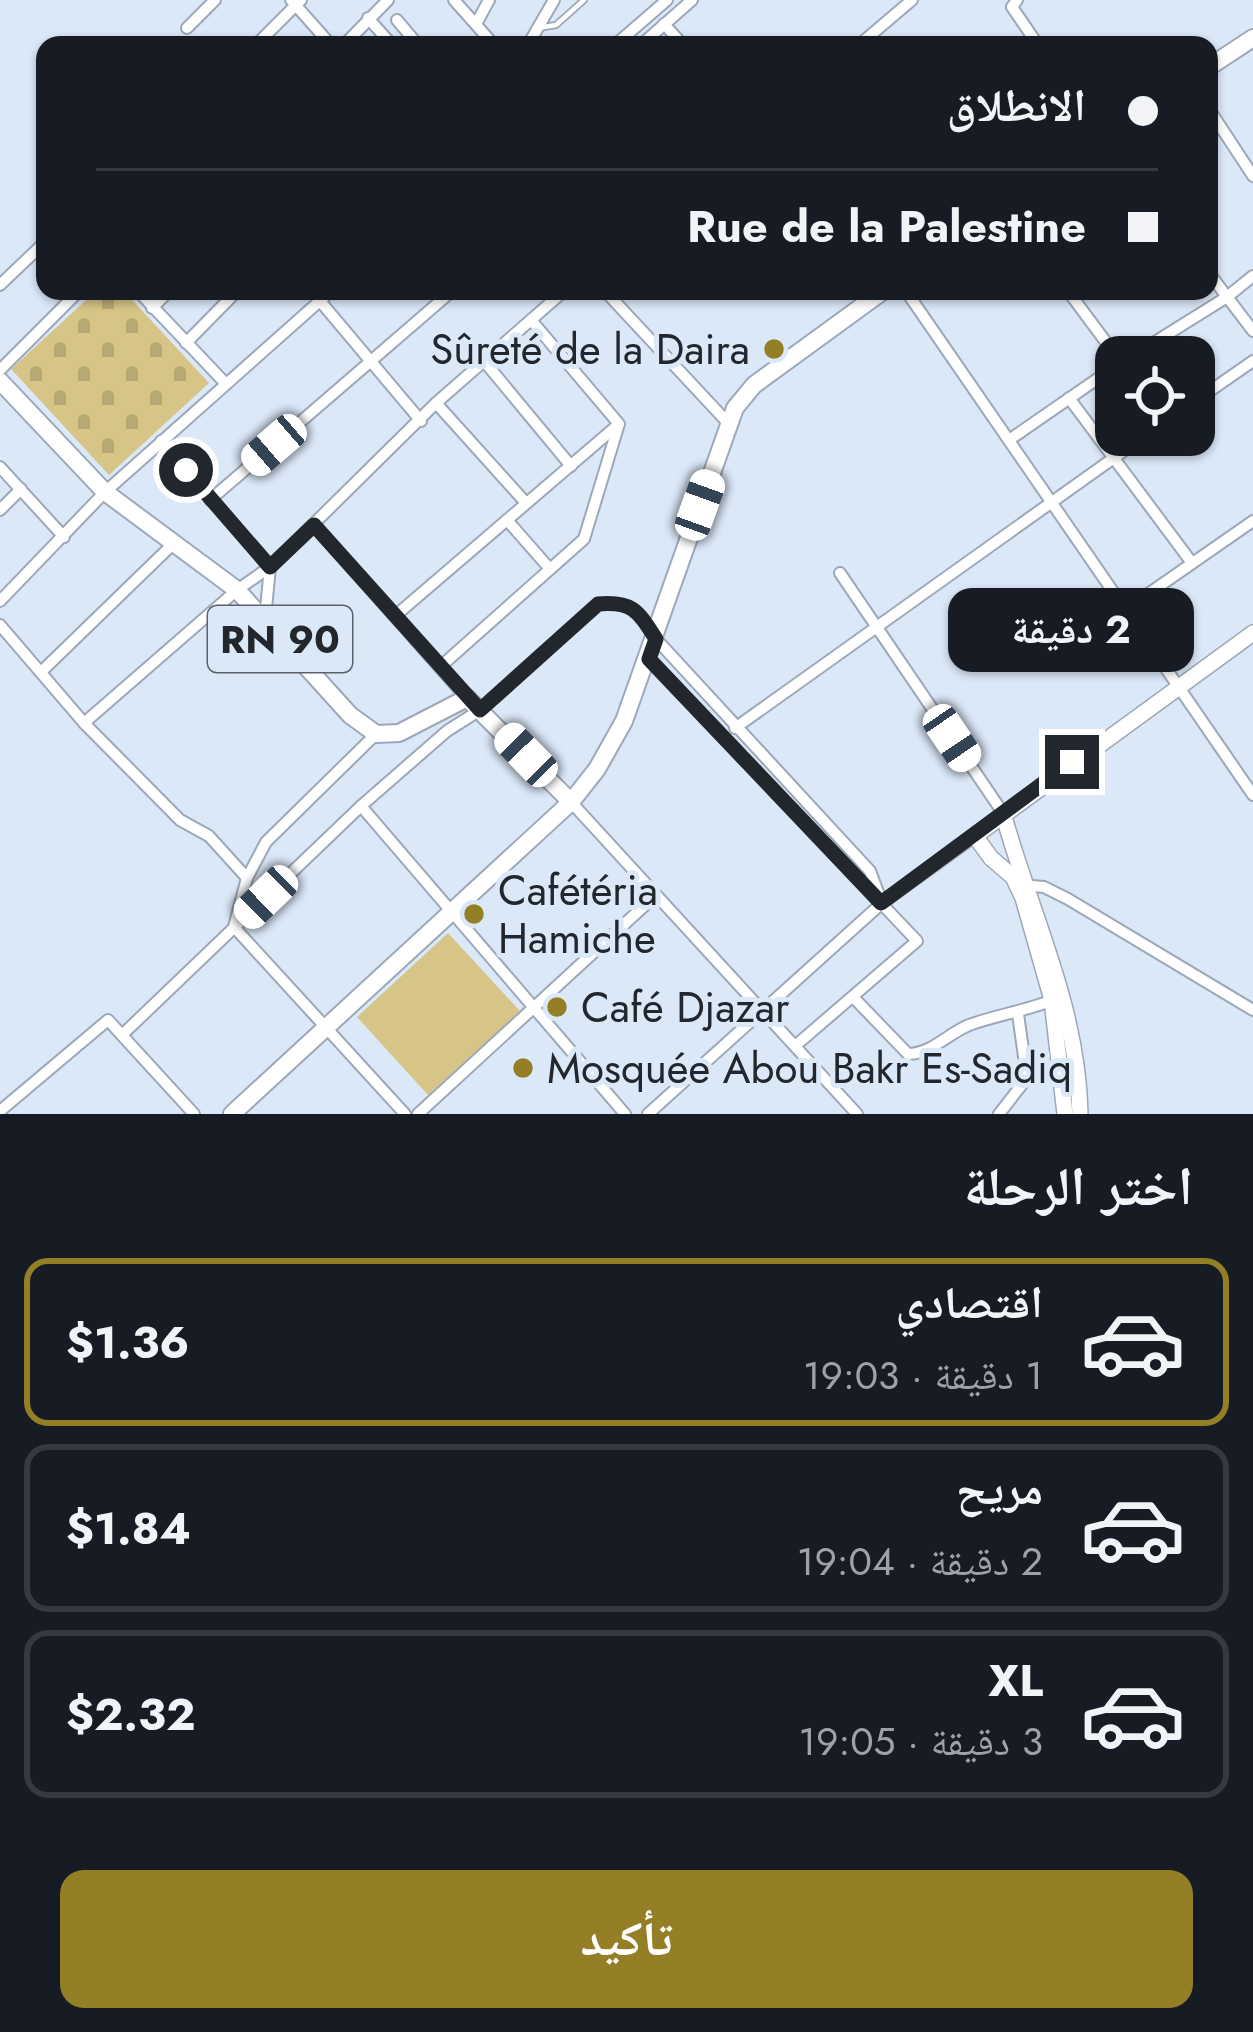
<!DOCTYPE html>
<html lang="ar">
<head>
<meta charset="utf-8">
<style>
	body { margin:0; font-family:Jost,"Noto Naskh Arabic",sans-serif; background:#242831; color:#f1f3f6; direction:rtl; height:100vh; display:flex; flex-direction:column; font-size:45px; white-space:nowrap }
	* { box-sizing:border-box; margin:0 }
	p { font-size:39px; color:#9ea1a6 }
	.icon { flex:none; width:66px; height:66px; fill:none; stroke:currentColor; stroke-width:2; stroke-linecap:round; stroke-linejoin:round }
	.map { position:relative; height:1114px; overflow:hidden; direction:ltr }
	.sheet { display:flex; flex-direction:column; background:#171b24; flex:1 }
	.sheet>* { flex:none }
	.banner { position:absolute; left:36px; top:36px; width:1182px; height:264px; border-radius:24px; box-shadow:0 3px 9px #0004; direction:rtl; display:grid; align-content:center; height:264px; padding:0 60px; background:#171b24 }
	.controls { position:absolute; left:1095px; top:336px; display:grid; gap:24px }
	.controls a { display:grid; place-items:center; width:120px; height:120px; border-radius:24px; background:#171b24; box-shadow:0 3px 9px #0004; font-size:60px }
	.end { position:absolute; width:54px; height:54px; margin:-27px; border:15px solid #22272d; background:#fff; box-shadow:0 0 0 6px #fff }
	.from { border-radius:50% }
	.bubble { position:absolute; height:84px; border-radius:24px; background:#171b24; box-shadow:0 3px 9px #0004; font-size:39px; font-weight:700; line-height:84px; text-align:center; direction:rtl }
	.car { position:absolute; width:36px; height:72px; margin:-36px -18px; border-radius:15px; box-shadow:0 0 9px 3px #0007; background:linear-gradient(#fff 24%,#345 0 40%,#fff 0 76%,#345 0 86%,#fff 0) }
	.banner b { display:flex; align-items:center; gap:42px; height:114px; font-size:45px }
	.banner b+b { border-top:3px solid #363941 }
	.banner i { width:30px; height:30px; background:#f1f3f6 }
	ul { padding:0; list-style:none }
	li { display:flex; align-items:center; gap:36px; height:168px; margin:0 24px 18px; padding:0 36px; border:6px solid #363941; border-radius:24px }
	li div { flex:1 }
	li b { display:block; font-size:45px }
	li em { font-style:normal; font-weight:700 }
	li.current { border-color:#957f26 }
	li>.icon { width:108px; height:108px; stroke-width:1.5 }
	h2 { padding:0 60px; font-size:54px; line-height:144px }
	.action { display:flex; gap:24px; margin-top:auto; padding:24px 60px }
	.action a { flex:1; height:138px; border-radius:24px; background:#957f26; color:#fff; font-size:48px; font-weight:700; line-height:138px; text-align:center }
	.map>svg:first-child { display:block }
	.cemetery { fill:url(#cemetery-stones) }
	.garden { fill:#d6c586 }
	.lines { fill:none; stroke-linecap:round; stroke-linejoin:round }
	.lane-casing { stroke:#9ca8b7; stroke-width:8 }
	.street-casing { stroke:#9ca8b7; stroke-width:14 }
	.secondary-casing { stroke:#9ca8b7; stroke-width:18 }
	.primary-casing { stroke:#9ca8b7; stroke-width:20 }
	.lane { stroke:#fff; stroke-width:4.5 }
	.street { stroke:#fff; stroke-width:10 }
	.secondary { stroke:#fff; stroke-width:15 }
	.primary { stroke:#fff; stroke-width:16 }
	.route { stroke:#22272d; stroke-width:15 }
	.poi-dot { fill:#957f26; stroke:#dbe8f8; stroke-width:4.5 }
	.labels { text-anchor:middle; stroke-width:10; stroke-linejoin:round; paint-order:stroke }
	.shield { fill:#dbe8f8; stroke:#5a616a; stroke-width:3 }
	.shield-label { font-size:39px; font-weight:bold; fill:#22272d }
	.poi-label { font-size:42px; fill:#22272d; stroke:#dbe8f8; text-anchor:start }
</style>
</head>
<body>
<div class="map">
<svg width="1253" height="1114" viewBox="0 0 1253 1114">
	<defs>
		<pattern id="cemetery-stones" width="16" height="16" patternUnits="userSpaceOnUse" patternTransform="scale(3)"><rect width="16" height="16" fill="#d6c586"/><path d="M2 7V4a2 2 0 0 1 4 0v3zM10 15v-3a2 2 0 0 1 4 0v3z" fill="#b7a974"/></pattern>
	</defs>
	<rect width="100%" height="100%" fill="#dbe8f8"/>
	<path class="cemetery" d="M 96,291 L 124,291 L 209,383 L 109,475 L 11,369 Z"/>
	<path class="garden" d="M 448,933 L 520,1011 L 428,1095 L 357,1017 Z"/>
	<g class="lines">
		<g class="lane-casing">
			<path id="lane" d="M 538,28 L 556,25 L 584,0"/>
		</g>
		<g class="street-casing">
			<g id="street">
				<path d="M 291,0 L 331,45"/>
				<path d="M 454,0 L 494,45"/>
				<path d="M 1017,0 L 1012,7 L 1038,45"/>
				<path d="M 368,18 L 392,45"/>
				<path d="M 397,20 L 418,45"/>
				<path d="M 476,24 L 489,0"/>
				<path d="M 664,24 L 683,45"/>
				<path d="M 187,28 L 215,0"/>
				<path d="M 256,45 L 301,0"/>
				<path d="M 344,45 L 388,0"/>
				<path d="M 528,45 L 554,0"/>
				<path d="M 615,45 L 667,0"/>
				<path d="M 641,45 L 692,0"/>
				<path d="M 859,45 L 912,0"/>
				<path d="M 1209,109 L 1253,176"/>
				<path d="M 1209,273 L 1253,331"/>
				<path d="M 0,285 L 45,242"/>
				<path d="M 138,291 L 226,384"/>
				<path d="M 605,291 L 729,424"/>
				<path d="M 906,291 L 1253,795"/>
				<path d="M 1068,291 L 1117,357"/>
				<path d="M 320,301 L 421,421"/>
				<path d="M 152,308 L 169,291"/>
				<path d="M 186,343 L 237,291"/>
				<path d="M 1131,357 L 1227,297 L 1253,276"/>
				<path d="M 484,361 L 571,466"/>
				<path d="M 0,370 L 79,291"/>
				<path d="M 1069,398 L 1192,563"/>
				<path d="M 1194,402 L 1253,361"/>
				<path d="M 436,403 L 526,503"/>
				<path d="M 1009,440 L 1116,366"/>
				<path d="M 161,441 L 270,567 L 265,619"/>
				<path d="M 0,467 L 64,537"/>
				<path d="M 210,500 L 452,291"/>
				<path d="M 0,510 L 21,489"/>
				<path d="M 507,520 L 550,569"/>
				<path d="M 314,525 L 467,698"/>
				<path d="M 840,573 L 1003,813"/>
				<path d="M 0,601 L 105,492 L 331,291"/>
				<path d="M 1125,610 L 1253,521"/>
				<path d="M 395,616 L 619,424 L 531,320"/>
				<path d="M 0,625 L 84,723 L 180,820 L 209,836 L 247,878"/>
				<path d="M 649,659 L 917,941 L 795,1046"/>
				<path d="M 440,667 L 584,539 L 618,427"/>
				<path d="M 41,672 L 175,542"/>
				<path d="M 84,723 L 237,590 L 270,567 L 436,403 L 564,291"/>
				<path d="M 735,728 L 1146,435"/>
				<path d="M 376,734 L 266,842 L 247,878 L 234,927 L 405,1114"/>
				<path d="M 571,802 L 857,1114"/>
				<path d="M 361,806 L 625,1114"/>
				<path d="M 1021,885 L 1044,887 L 1068,899 L 1253,1010"/>
				<path d="M 853,997 L 908,1054 C 933,1053 947,1034 969,1025 C 997,1015 1025,1011 1053,1000"/>
				<path d="M 122,1035 L 361,806 L 447,731 L 480,710 L 599,604 C 633,601 638,612 656,639 L 870,871 L 882,903"/>
				<path d="M 0,1111 L 108,1020 L 194,1114"/>
				<path d="M 418,1114 L 656,895"/>
				<path d="M 648,1114 L 882,903 L 975,836"/>
				<path d="M 999,1114 L 1027,1078 L 1018,1014"/>
			</g>
		</g>
		<g class="secondary-casing">
			<g id="secondary">
				<path d="M 1003,813 C 1031,915 1078,1006 1080,1114"/>
				<path d="M 1065,1114 L 1052,1000 L 1023,898 L 1013,877 L 991,858 L 975,836 L 1253,633"/>
			</g>
		</g>
		<g class="primary-casing">
			<g id="primary">
				<path d="M 1209,67 L 1253,38"/>
				<path d="M 0,381 L 105,492 L 237,590 L 350,715 L 376,734 L 399,733 L 467,698 L 571,802"/>
				<path d="M 232,1114 L 571,802 L 597,769 L 624,721 L 735,408 L 754,385 L 883,291"/>
			</g>
		</g>
		<use href="#lane" class="lane"/>
		<use href="#street" class="street"/>
		<use href="#secondary" class="secondary"/>
		<use href="#primary" class="primary"/>
	</g>
	<g class="lines">
		<path class="route" d="M 186,470 L 270,567 L 314,525 L 480,710 L 598,604 C 633,601 638,611 656,639 L 649,659 L 881,903 L 1072,762"/>
	</g>
	<g class="poi-dot">
		<circle cx="774" cy="349" r="12"/>
		<circle cx="474" cy="914" r="12"/>
		<circle cx="557" cy="1007" r="12"/>
		<circle cx="523" cy="1068" r="12"/>
	</g>
	<g class="labels">
		<rect class="shield" x="208" y="606" width="144" height="66" rx="9"/>
		<g class="shield-label">
			<text x="280" y="653">RN 90</text>
		</g>
		<g class="poi-label">
			<text x="750" y="364" text-anchor="end">Sûreté de la Daira</text>
			<text x="498" y="905">Cafétéria<tspan x="498" dy="48">Hamiche</tspan></text>
			<text x="581" y="1022">Café Djazar</text>
			<text x="547" y="1083">Mosquée Abou Bakr Es-Sadiq</text>
		</g>
	</g>
</svg>
<div class="controls">
<a><svg class="icon" aria-label="locate" viewBox="0 0 24 24"><circle cx="12" cy="12" r="6"/><path d="M12 2v4M12 18v4M2 12h4M18 12h4"/></svg></a>
</div>
<i class="end from" style="left:186px;top:470px"></i>
<i class="end" style="left:1072px;top:762px"></i>
<div class="bubble" style="left:948px;top:588px;width:246px">2 دقيقة</div>
<i class="car" style="left:274px;top:445px;rotate:229deg"></i>
<i class="car" style="left:700px;top:505px;rotate:20deg"></i>
<i class="car" style="left:952px;top:738px;rotate:146deg"></i>
<i class="car" style="left:526px;top:755px;rotate:316deg"></i>
<i class="car" style="left:266px;top:897px;rotate:226deg"></i>
<div class="banner">
<b><i class="from"></i>الانطلاق</b>
<b><i></i>Rue de la Palestine</b>
</div>
</div>
<section class="sheet">
<h2>اختر الرحلة</h2>
<ul>
<li class="current"><svg class="icon" aria-label="car" viewBox="0 0 24 24"><path d="M5 17H2v-5l4-1 3-4h7l3 4 3 1v5h-3M9 17h6M6 11h13"/><circle cx="7" cy="17" r="2"/><circle cx="17" cy="17" r="2"/></svg><div><b>اقتصادي</b><p>1 دقيقة · 19:03</p></div><em>$1.36</em></li>
<li><svg class="icon" aria-label="car" viewBox="0 0 24 24"><path d="M5 17H2v-5l4-1 3-4h7l3 4 3 1v5h-3M9 17h6M6 11h13"/><circle cx="7" cy="17" r="2"/><circle cx="17" cy="17" r="2"/></svg><div><b>مريح</b><p>2 دقيقة · 19:04</p></div><em>$1.84</em></li>
<li><svg class="icon" aria-label="car" viewBox="0 0 24 24"><path d="M5 17H2v-5l4-1 3-4h7l3 4 3 1v5h-3M9 17h6M6 11h13"/><circle cx="7" cy="17" r="2"/><circle cx="17" cy="17" r="2"/></svg><div><b>XL</b><p>3 دقيقة · 19:05</p></div><em>$2.32</em></li>
</ul>
<div class="action"><a>تأكيد</a></div>
</section>
</body>
</html>
